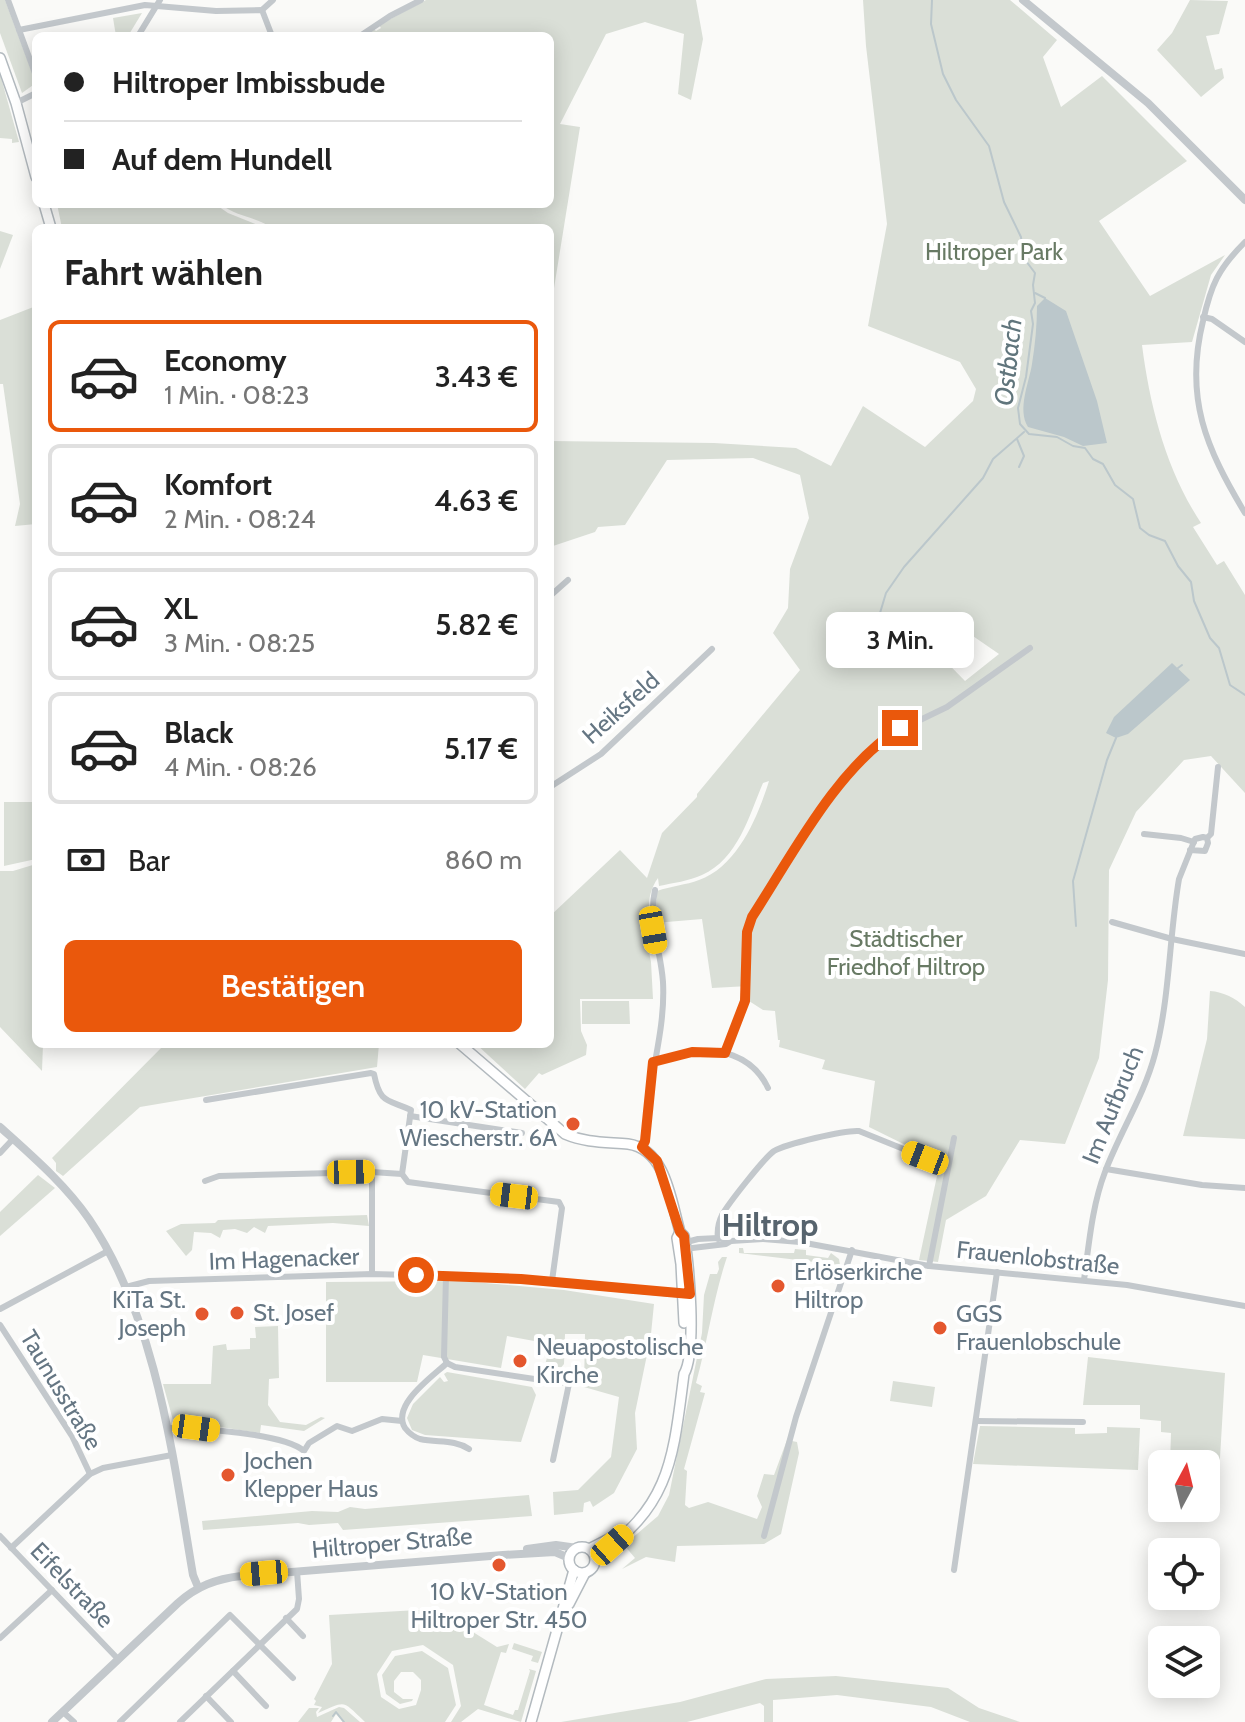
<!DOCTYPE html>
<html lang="de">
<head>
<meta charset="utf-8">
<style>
	body { margin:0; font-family:Cabin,sans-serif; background:#f6f6f6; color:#222; height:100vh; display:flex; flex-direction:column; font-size:30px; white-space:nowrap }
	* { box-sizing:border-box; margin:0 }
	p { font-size:26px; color:#767676 }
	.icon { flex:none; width:44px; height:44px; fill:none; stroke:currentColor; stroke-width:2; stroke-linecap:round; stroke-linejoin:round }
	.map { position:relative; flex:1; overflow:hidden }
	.sheet { position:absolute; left:32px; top:224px; width:522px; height:824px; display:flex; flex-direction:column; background:#fff; border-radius:12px; box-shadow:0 4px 20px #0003 }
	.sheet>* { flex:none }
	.top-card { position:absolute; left:32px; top:32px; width:522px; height:176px; border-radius:12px; box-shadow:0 4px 20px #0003; display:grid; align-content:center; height:176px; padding:0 32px; background:#fff }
	.needle { width:52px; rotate:7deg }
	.fabs { position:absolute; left:1148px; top:1450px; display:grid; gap:16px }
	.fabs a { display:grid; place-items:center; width:72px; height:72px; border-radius:12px; background:#fff; box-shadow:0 4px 20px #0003; font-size:40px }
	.end { position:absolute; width:36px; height:36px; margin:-18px; border:10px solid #ea580c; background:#fff; box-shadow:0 0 0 4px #fff }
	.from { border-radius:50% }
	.bubble { position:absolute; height:56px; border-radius:12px; background:#fff; box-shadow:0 4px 20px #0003; font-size:26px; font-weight:600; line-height:56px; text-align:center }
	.car { position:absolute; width:24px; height:48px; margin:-24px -12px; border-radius:10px; box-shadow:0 0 6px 2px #0007; background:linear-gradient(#f5c518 24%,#345 0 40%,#f5c518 0 76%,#345 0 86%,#f5c518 0) }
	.top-card b { display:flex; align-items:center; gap:28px; height:76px; font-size:30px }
	.top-card b+b { border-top:2px solid #e0e0e0 }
	.top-card i { width:20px; height:20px; background:#222 }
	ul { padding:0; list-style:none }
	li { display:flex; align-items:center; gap:24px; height:112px; margin:0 16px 12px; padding:0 16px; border:4px solid #e0e0e0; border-radius:12px }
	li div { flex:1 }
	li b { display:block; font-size:30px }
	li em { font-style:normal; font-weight:600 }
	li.current { border-color:#ea580c }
	li>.icon { width:72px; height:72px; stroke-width:1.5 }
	h2 { padding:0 32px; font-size:36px; line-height:96px }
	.pay { display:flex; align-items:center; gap:20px; height:88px; padding:0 32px; font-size:30px }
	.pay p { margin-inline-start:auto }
	.primary-button { display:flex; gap:16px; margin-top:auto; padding:16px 32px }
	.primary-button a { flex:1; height:92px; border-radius:12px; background:#ea580c; color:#fff; font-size:32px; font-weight:600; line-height:92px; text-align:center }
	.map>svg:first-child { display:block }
	.green { fill:#dadfd7; fill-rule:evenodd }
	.water { fill:#bbc7cb }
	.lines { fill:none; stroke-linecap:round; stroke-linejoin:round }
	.stream { stroke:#bbc7cb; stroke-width:2 }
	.secondary-casing { stroke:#b3babf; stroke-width:12 }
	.minor { stroke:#c3c8cc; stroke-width:6 }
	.tertiary { stroke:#c3c8cc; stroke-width:8 }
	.secondary { stroke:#fff; stroke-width:9 }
	.route { stroke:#ea580c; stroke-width:10 }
	.poi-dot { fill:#e4572e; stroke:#fff; stroke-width:3 }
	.labels { text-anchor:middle; stroke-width:8; stroke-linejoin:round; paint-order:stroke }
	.park-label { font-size:24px; fill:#687a64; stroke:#fff }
	.street-label { font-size:24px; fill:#657683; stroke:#fff }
	.poi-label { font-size:24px; fill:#657683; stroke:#fff; text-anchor:start }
	.water-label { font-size:26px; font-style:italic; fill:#60757c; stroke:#fff }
	.district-label { font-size:32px; font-weight:bold; fill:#57646e; stroke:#fff }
</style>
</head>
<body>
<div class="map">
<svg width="1245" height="1722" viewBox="0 0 1245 1722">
	<rect width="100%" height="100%" fill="#fafaf8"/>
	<g class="green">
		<path d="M 0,0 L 5,0 L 36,83 L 22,93 L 0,33 Z"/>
		<path d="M 426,0 L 696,0 L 703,39 L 691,100 L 678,94 L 684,34 L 645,22 L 606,34 L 560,124 L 580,127 L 550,313 L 550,228 L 272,228 C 257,217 237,217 220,204 L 550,204 L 550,36 L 363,36 L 374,29 L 376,31 L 381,28 L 379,25 Z"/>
		<path d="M 863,0 L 1010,0 L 1057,40 L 1043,57 L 1061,107 L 1102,76 L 1187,161 L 1099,221 L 1150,296 L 1225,255 L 1211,275 L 1192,342 L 1142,345 C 1150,407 1166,470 1201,523 L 1193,527 L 1217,565 L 1224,561 L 1245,595 L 1245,793 L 1211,756 L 1184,760 L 1136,812 L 1109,870 L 1108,980 L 1099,1058 L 1065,1144 L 1020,1140 L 986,1196 L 946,1220 L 938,1262 L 919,1260 L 940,1162 L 869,1127 L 875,1081 L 822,1069 L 825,1060 L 779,1047 L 780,1040 L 778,1040 L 775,1011 L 763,1010 L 749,1001 L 749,986 L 712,988 L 702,919 L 655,923 L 657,891 C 671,886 686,885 699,880 C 738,866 758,816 769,781 L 763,783 C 749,816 738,859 702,875 C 689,881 673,883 659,886 L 658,878 C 646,895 649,910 650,929 L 645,931 L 651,962 L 653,999 L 580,999 L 581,1031 L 587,1045 L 586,1055 L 542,1075 L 539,1073 L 525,1089 L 476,1044 L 550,1044 L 550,916 L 620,850 L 647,878 L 662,833 L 697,797 L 697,794 L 800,670 L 773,633 L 788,608 L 790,569 L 809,518 L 800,475 L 753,458 L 667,460 L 625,525 L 598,527 L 595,532 L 550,547 L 550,441 L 714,443 L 796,448 L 831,466 L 863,406 L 925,447 L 973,401 L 976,389 L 960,362 L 868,326 L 887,224 L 866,46 ZM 941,614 L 999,654 L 965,681 L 922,637 Z"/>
		<path d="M 1190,0 L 1228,1 L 1219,34 L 1206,36 L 1215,70 L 1222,68 L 1224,78 L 1201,97 L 1157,50 L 1172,33 Z"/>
		<path d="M 142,13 L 128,36 L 116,36 L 113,18 Z"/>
		<path d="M 0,74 L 19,142 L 12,143 L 12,139 L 0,138 Z"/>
		<path d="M 57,204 L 215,204 L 228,213 L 265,228 L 62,228 Z"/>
		<path d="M 0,231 L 13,235 L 0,269 Z"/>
		<path d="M 36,306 L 36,524 L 15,526 L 20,504 L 3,384 L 0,384 L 0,320 Z"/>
		<path d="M 4,802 L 36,802 L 36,859 L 4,866 Z"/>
		<path d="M 36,864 L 36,1044 L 43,1044 L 42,1071 L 0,1027 L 0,871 L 13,871 Z"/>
		<path d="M 1210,991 C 1224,992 1235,998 1245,1007 L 1245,1139 L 1183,1136 L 1207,1039 Z"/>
		<path d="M 582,1001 L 629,1001 L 630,1024 L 582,1024 Z"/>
		<path d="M 165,1044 L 379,1044 L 377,1067 L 140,1107 L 63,1176 L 56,1171 L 56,1163 L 52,1158 Z"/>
		<path d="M 38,1175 L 55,1188 L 0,1236 L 0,1212 Z"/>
		<path d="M 367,1215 L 369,1226 L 333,1223 L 268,1226 L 265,1233 L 254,1227 L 247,1233 L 235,1229 L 223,1230 L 220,1238 L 211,1233 L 194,1232 L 192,1250 L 186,1256 L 166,1231 L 181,1224 L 215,1223 L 218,1220 Z"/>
		<path d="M 739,1248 L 743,1248 L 744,1253 L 794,1253 L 795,1249 L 806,1250 L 806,1255 L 828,1258 L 831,1253 L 839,1259 L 840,1265 L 739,1253 Z"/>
		<path d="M 722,1257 L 727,1257 C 713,1299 708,1340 696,1383 L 702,1386 L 700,1392 L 705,1393 L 684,1469 L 687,1471 L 685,1505 L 689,1508 L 708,1502 L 757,1519 L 762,1507 L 757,1496 L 764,1474 L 774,1475 L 787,1440 L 797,1442 L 799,1453 L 781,1534 L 764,1544 L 677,1546 L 675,1562 L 646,1557 L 622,1569 L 635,1558 L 624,1545 L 658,1516 L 669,1495 L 702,1333 L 704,1295 L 710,1274 L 717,1274 L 719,1269 L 718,1262 Z"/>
		<path d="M 463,1281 L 564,1290 L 654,1304 L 651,1334 L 648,1336 L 648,1350 L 635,1413 L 637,1449 L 614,1493 L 593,1507 L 590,1501 L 584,1503 L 583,1512 L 554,1515 L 553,1492 L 578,1490 L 611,1457 L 619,1397 L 584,1387 L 585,1334 L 565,1334 L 564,1364 L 554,1376 L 542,1375 L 551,1344 L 507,1336 L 501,1368 L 423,1355 L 417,1382 L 326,1382 L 326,1282 Z"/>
		<path d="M 278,1326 L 279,1378 L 269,1379 L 268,1405 L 280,1422 L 306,1425 L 321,1417 L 325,1418 L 304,1431 L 261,1425 L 260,1433 L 207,1425 L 174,1424 L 163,1384 L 211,1384 L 213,1346 L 226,1344 L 227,1350 L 250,1349 L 250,1338 L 256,1338 L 255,1327 Z"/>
		<path d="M 1088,1357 L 1225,1373 L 1219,1475 L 1206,1474 L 1206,1464 L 1170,1464 L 1171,1433 L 1161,1432 L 1161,1421 L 1140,1419 L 1140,1405 L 1083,1405 Z"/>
		<path d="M 447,1372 L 532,1387 L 536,1395 L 521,1442 L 425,1435 L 412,1430 L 407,1418 L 413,1404 L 440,1377 L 444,1382 L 448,1381 L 444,1374 Z"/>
		<path d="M 893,1381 L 935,1387 L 932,1407 L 890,1401 Z"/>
		<path d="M 980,1426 L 1075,1428 L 1075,1434 L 1107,1433 L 1107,1427 L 1140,1428 L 1138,1470 L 973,1464 Z"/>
		<path d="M 529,1495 L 532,1516 L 343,1530 L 338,1523 L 309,1525 L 298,1523 L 203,1530 L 202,1521 L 312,1511 L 338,1512 L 350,1507 L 365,1509 Z"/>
		<path d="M 436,1609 L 497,1647 L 509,1644 L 506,1653 L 501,1652 L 484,1705 L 513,1715 L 515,1710 L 518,1710 L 530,1671 L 529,1669 L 536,1671 L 521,1722 L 478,1709 L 461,1722 L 451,1722 L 461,1706 L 453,1665 L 423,1645 L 392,1651 L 377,1674 L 381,1697 L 399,1709 L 416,1705 L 421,1690 L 421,1680 L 413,1672 L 401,1672 L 394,1681 L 394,1692 L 403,1699 L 413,1699 L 412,1701 L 400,1704 L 386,1694 L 382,1675 L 395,1656 L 422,1651 L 448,1668 L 456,1705 L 445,1722 L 365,1722 C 341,1699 347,1701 318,1713 L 322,1707 L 314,1705 L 316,1701 L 314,1699 L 332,1664 L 329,1615 Z"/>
		<path d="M 514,1643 L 542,1652 L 538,1663 L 531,1661 L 533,1656 L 512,1649 Z"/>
		<path d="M 836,1676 L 948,1688 L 979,1708 L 1020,1722 L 970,1722 L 931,1707 L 837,1695 L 773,1700 L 773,1722 L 764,1722 L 764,1706 L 760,1703 L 687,1722 L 561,1722 L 680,1702 L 766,1679 Z"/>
		<path d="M 339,1707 L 344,1708 L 360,1722 L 343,1722 L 336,1714 L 331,1722 L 298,1722 L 309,1708 L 319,1708 L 316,1712 L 317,1717 Z"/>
	</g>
	<g class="water">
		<path d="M 1045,298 L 1066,311 L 1097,401 L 1107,443 L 1083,446 L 1064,437 L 1028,427 C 1017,409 1029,383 1032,364 C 1035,345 1037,326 1037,306 Z"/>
		<path d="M 1172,663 L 1190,680 L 1128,734 L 1116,738 L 1106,733 L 1114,717 Z"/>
	</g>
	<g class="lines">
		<g class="stream">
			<path d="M 932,0 L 931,24 L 943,74 L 956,100 L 989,146 L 1004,202 L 1021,237 L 1023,257 L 1035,273 L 1033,285 L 1035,303 L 1031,311 L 1033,324 L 1026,377 L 1018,408 L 1020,424 L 1029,434 L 1057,437 L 1073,446 L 1085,448 L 1093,459 L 1103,464 L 1115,485 L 1133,499 L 1140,528 L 1149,535 L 1165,541 L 1178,566 L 1191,582 L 1194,601 L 1210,638 L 1219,648 L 1230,685 L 1245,695"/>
			<path d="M 1035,293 L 1045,298"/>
			<path d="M 1017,439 L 1024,456 L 1019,467"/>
			<path d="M 880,613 L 886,593 L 904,567 L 983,478 L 993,459 L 1024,432"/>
			<path d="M 1178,668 L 1182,665"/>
			<path d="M 1076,926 L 1073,881 L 1107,760 L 1116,738"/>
			<path d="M 333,1716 L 336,1712 L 344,1722"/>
		</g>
		<g class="secondary-casing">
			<g id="secondary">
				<path d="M 0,58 L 16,103 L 36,177"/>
				<path d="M 44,204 L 51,228"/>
				<path d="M 460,1044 L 565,1134 C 586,1143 606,1142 628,1144 C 666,1149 671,1201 680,1232 L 684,1236 C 689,1264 697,1351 684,1374 C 673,1458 671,1507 595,1557"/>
				<path d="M 680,1232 L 677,1238 L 681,1264 L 684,1323"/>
				<circle cx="582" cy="1560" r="13"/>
				<path d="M 589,1549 L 620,1533"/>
				<path d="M 569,1604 L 585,1573"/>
				<path d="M 531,1722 L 574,1570"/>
			</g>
		</g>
		<g class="minor">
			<path d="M 8,0 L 36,76"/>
			<path d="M 262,10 L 273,0"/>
			<path d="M 19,30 L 145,5 L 216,11 L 262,10 L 272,36"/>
			<path d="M 138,36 L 160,0"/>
			<path d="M 360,36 L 390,16 L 421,0"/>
			<path d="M 16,103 L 36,93"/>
			<path d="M 1245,242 C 1218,269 1211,285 1203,321 C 1184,398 1206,448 1245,513"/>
			<path d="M 1203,317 L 1212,319 L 1245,342"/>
			<path d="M 550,596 L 568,580"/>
			<path d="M 550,787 L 601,754 L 712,649"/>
			<path d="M 1144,834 L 1181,838 L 1194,842"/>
			<path d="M 1207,838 L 1211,834 L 1218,767"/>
			<path d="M 1112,922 L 1172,939 L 1245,954"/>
			<path d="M 725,1053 L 745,1001 L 747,932 L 752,917 L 834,790 L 887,736 L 947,707 L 1030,648"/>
			<path d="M 653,1062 C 664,1061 674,1056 685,1054 C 718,1045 753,1056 768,1088"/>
			<path d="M 206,1100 L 371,1073 L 374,1074 C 380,1104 387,1099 411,1110 L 402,1174"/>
			<path d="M 410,1116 L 522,1133"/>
			<path d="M 642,1147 L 645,1141 C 645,1088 666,1035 663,982 C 661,951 648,922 655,890"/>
			<path d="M 0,1153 L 13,1139"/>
			<path d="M 1106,1169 L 1202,1185 L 1245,1188"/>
			<path d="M 372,1172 L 372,1274"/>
			<path d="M 205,1181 L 219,1176 L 372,1172 L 402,1174 L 408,1182 L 559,1202 L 562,1208 L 552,1281"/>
			<path d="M 718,1239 C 717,1231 718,1223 722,1215 C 728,1204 764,1158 774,1151 C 786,1144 844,1130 859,1131 L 948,1167"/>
			<path d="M 683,1243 L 698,1239 L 718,1238 L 731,1241 L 763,1239 L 800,1242 L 929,1266 L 1127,1285 L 1245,1306"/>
			<path d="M 684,1249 L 726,1244 L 731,1241"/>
			<path d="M 929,1266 L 954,1138"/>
			<path d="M 446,1276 L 444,1357 L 447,1363"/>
			<path d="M 1084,1280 C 1089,1244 1092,1206 1105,1172 C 1120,1132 1144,1096 1155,1054 C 1170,997 1169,937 1179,879 L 1195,839 L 1203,837 L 1207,838 L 1208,843 L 1205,851 L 1190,850"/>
			<path d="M 126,1287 L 149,1281 L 372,1274 L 487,1277 L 683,1295"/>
			<path d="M 0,1309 L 108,1251"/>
			<path d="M 0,1325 L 72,1436 L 90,1474"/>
			<path d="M 447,1363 C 432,1377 391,1405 405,1428 C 409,1433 414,1437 420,1439 C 438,1443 454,1439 469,1449"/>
			<path d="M 447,1363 L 455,1367 L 561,1383 L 570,1379"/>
			<path d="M 976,1421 L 1083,1422"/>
			<path d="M 167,1428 C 197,1428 283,1433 304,1451 L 309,1443 L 337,1426 L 352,1431 L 382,1419 L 402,1421"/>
			<path d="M 553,1460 L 570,1379"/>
			<path d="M 0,1536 L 118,1659"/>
			<path d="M 764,1536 L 796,1417 L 852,1250"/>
			<path d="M 11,1548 L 90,1474 L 103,1468 L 172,1455"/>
			<path d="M 954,1570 L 997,1272"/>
			<path d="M 286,1618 L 303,1636"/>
			<path d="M 0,1638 L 52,1590"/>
			<path d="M 233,1671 L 266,1706"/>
			<path d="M 206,1696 L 231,1722"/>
			<path d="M 63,1712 L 74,1722"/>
			<path d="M 120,1722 L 230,1615 L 293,1678"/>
			<path d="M 180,1722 L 297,1609 L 299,1599 L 297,1571"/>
		</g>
		<g class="tertiary">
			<path d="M 1023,0 L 1148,103 L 1245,200"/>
			<path d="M 0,1127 C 31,1155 65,1184 89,1219 C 157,1319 173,1458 193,1575 L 198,1587"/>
			<path d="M 527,1549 L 556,1545 L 577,1548"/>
			<path d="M 52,1722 L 178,1603 C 197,1586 216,1579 241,1576 L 503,1555 L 555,1552 L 569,1558"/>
		</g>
		<use href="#secondary" class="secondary"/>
	</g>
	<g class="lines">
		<path class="route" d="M 416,1275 L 521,1279 L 690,1294 L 684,1236 L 680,1232 L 657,1161 L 642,1147 L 645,1141 L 653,1062 L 692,1052 L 725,1053 L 745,1001 L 747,932 L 752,917 C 793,854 836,769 900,728"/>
	</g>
	<g class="poi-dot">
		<circle cx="573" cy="1124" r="8"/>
		<circle cx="778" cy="1286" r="8"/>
		<circle cx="237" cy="1313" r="8"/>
		<circle cx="202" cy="1314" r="8"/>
		<circle cx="940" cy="1328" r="8"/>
		<circle cx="520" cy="1361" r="8"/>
		<circle cx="228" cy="1475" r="8"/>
		<circle cx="499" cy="1565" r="8"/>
	</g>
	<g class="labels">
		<g class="park-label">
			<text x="994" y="260">Hiltroper Park</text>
			<text x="906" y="947">Städtischer<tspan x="906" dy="28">Friedhof Hiltrop</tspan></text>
		</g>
		<g class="street-label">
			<text transform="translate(621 708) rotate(-42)" y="8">Heiksfeld</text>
			<text transform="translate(1113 1105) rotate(-68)" y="8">Im Aufbruch</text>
			<text transform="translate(1038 1258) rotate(6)" y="8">Frauenlobstraße</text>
			<text transform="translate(284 1259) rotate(-2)" y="8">Im Hagenacker</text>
			<text transform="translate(61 1390) rotate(59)" y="8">Taunusstraße</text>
			<text transform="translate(392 1543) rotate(-5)" y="8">Hiltroper Straße</text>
			<text transform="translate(72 1585) rotate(46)" y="8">Eifelstraße</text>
		</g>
		<g class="poi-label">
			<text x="557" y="1118" text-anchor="end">10 kV-Station<tspan x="557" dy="28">Wiescherstr. 6A</tspan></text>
			<text x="794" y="1280">Erlöserkirche<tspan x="794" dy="28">Hiltrop</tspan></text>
			<text x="186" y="1308" text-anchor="end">KiTa St.<tspan x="186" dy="28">Joseph</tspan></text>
			<text x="253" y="1321">St. Josef</text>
			<text x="956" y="1322">GGS<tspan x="956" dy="28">Frauenlobschule</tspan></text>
			<text x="536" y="1355">Neuapostolische<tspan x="536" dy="28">Kirche</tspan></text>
			<text x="244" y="1469">Jochen<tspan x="244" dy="28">Klepper Haus</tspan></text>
			<text x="499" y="1600" text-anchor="middle">10 kV-Station<tspan x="499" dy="28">Hiltroper Str. 450</tspan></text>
		</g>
		<g class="water-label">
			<text transform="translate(1008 362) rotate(-84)" y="9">Ostbach</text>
		</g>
		<g class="district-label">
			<text x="770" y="1236">Hiltrop</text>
		</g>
	</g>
</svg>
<div class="fabs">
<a><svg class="needle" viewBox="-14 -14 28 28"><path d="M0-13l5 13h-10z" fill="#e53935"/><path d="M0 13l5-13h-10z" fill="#767676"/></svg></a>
<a><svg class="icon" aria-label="locate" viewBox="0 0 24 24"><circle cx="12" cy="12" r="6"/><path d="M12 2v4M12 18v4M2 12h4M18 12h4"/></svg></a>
<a><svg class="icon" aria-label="layers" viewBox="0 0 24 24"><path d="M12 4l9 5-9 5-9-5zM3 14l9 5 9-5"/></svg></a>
</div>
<i class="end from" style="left:416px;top:1275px"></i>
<i class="end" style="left:900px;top:728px"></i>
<div class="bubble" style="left:826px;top:612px;width:148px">3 Min.</div>
<i class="car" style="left:653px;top:930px;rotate:170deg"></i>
<i class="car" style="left:925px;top:1158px;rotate:291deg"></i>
<i class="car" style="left:351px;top:1172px;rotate:89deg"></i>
<i class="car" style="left:514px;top:1196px;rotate:277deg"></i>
<i class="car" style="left:196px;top:1428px;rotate:98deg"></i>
<i class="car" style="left:612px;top:1545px;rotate:48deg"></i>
<i class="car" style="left:264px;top:1573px;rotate:265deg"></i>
<div class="top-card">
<b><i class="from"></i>Hiltroper Imbissbude</b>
<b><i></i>Auf dem Hundell</b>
</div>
<section class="sheet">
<h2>Fahrt wählen</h2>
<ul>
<li class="current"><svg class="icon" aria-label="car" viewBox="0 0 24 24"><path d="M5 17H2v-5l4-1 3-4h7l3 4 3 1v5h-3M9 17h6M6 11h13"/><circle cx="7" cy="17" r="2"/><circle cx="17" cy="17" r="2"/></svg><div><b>Economy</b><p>1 Min. · 08:23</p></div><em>3.43 €</em></li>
<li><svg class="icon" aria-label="car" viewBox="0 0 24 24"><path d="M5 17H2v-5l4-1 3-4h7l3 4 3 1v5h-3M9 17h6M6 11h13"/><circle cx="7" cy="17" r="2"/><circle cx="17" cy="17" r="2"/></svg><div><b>Komfort</b><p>2 Min. · 08:24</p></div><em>4.63 €</em></li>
<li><svg class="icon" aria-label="car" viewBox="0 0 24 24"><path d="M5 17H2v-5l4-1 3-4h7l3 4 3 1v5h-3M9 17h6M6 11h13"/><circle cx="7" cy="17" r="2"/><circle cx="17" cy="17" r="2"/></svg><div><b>XL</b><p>3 Min. · 08:25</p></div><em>5.82 €</em></li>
<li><svg class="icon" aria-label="car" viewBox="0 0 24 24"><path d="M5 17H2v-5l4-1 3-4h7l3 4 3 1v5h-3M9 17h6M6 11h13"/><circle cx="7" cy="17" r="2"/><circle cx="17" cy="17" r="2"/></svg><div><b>Black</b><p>4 Min. · 08:26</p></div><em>5.17 €</em></li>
</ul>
<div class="pay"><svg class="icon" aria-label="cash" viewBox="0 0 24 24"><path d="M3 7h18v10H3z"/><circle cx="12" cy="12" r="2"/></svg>Bar<p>860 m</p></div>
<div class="primary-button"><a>Bestätigen</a></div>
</section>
</div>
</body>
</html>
